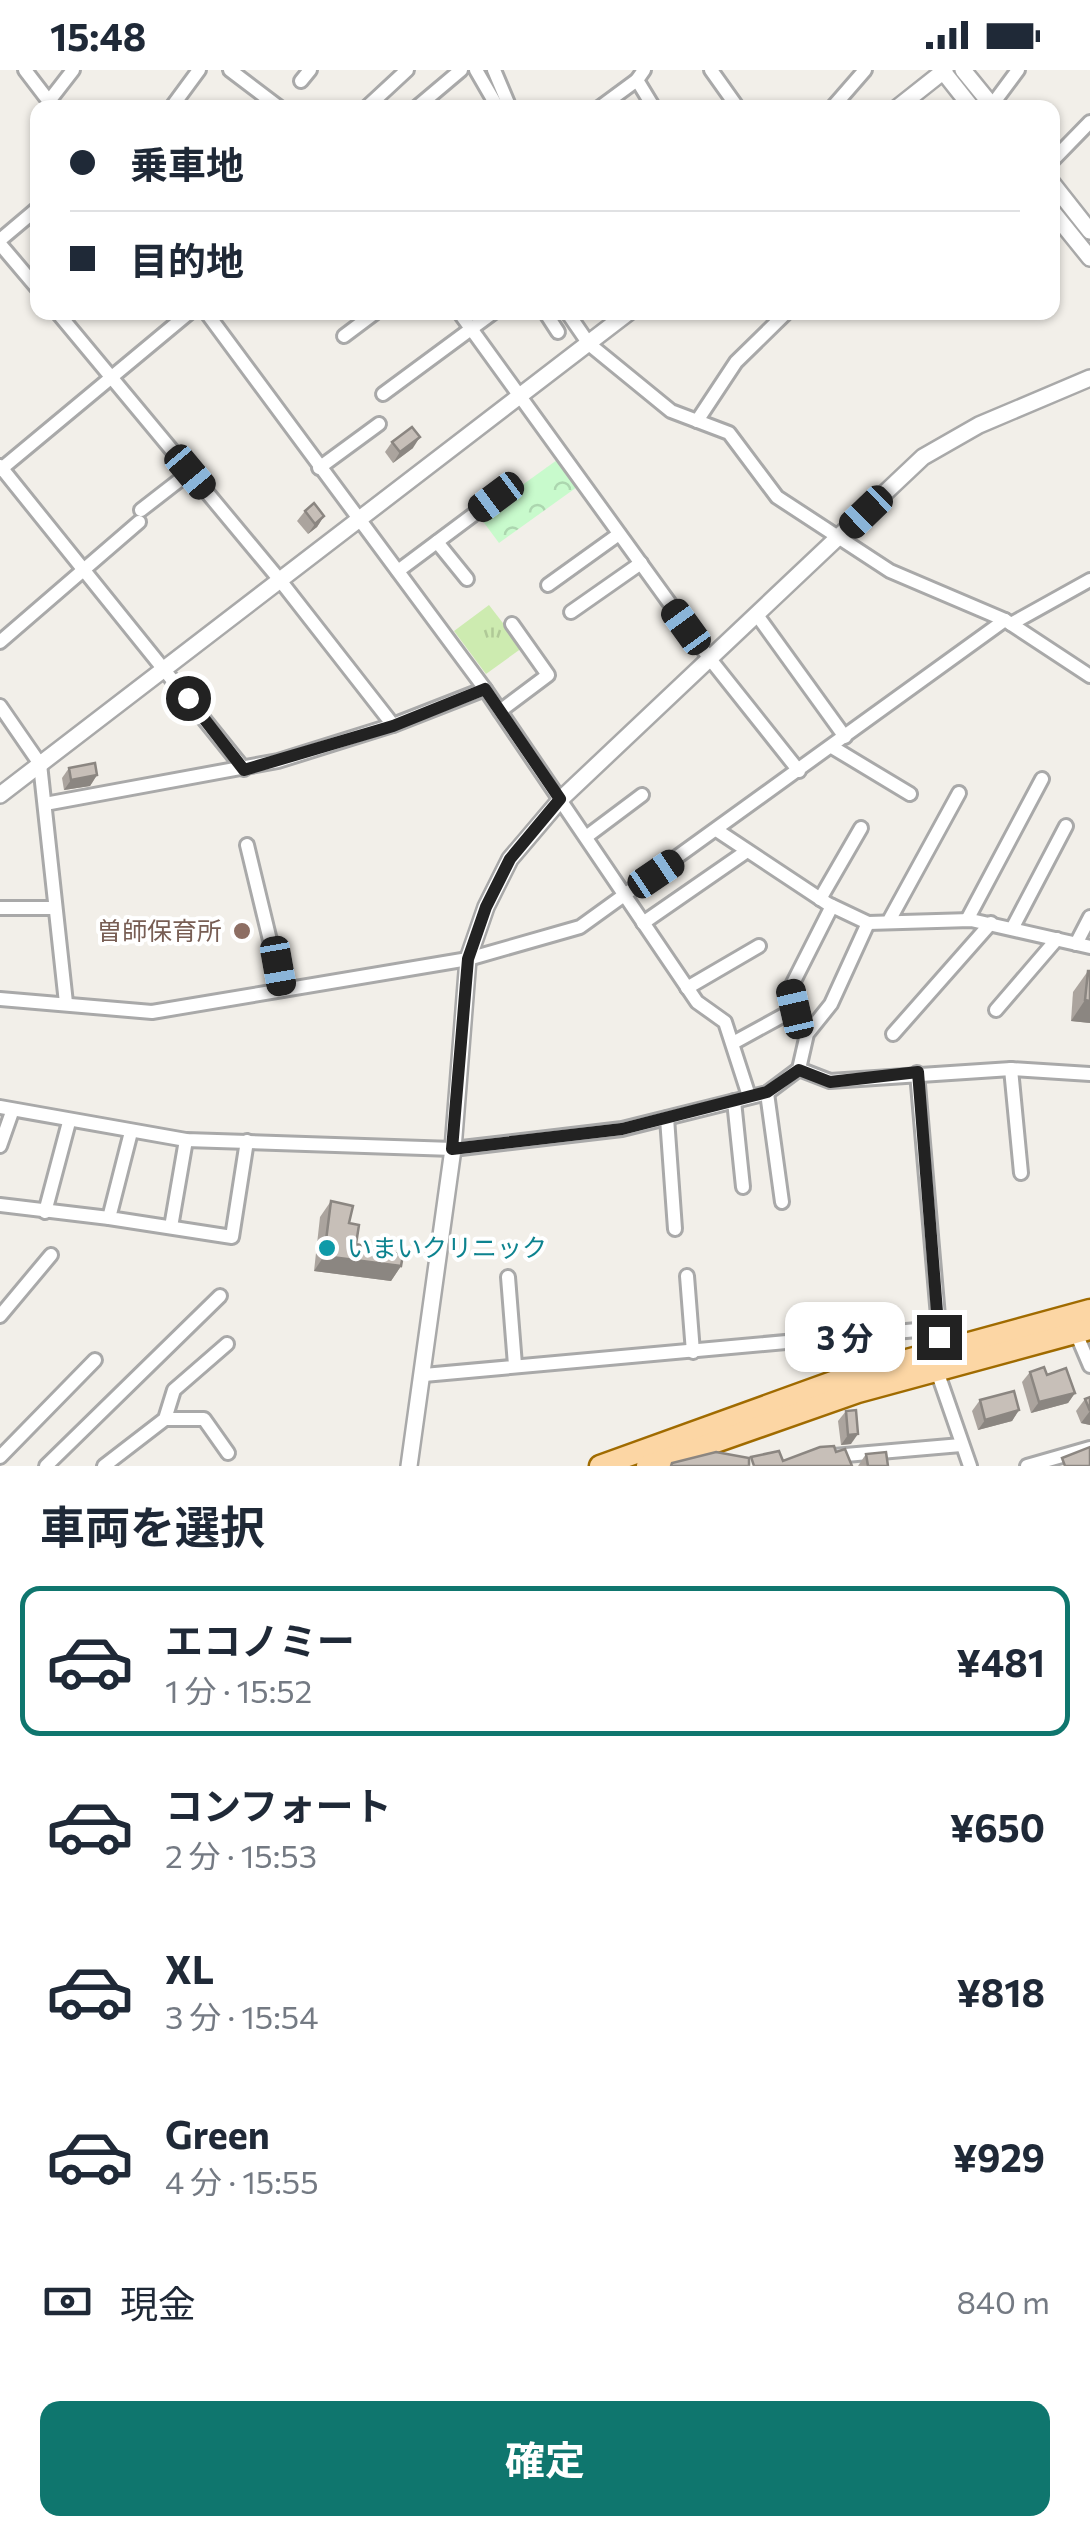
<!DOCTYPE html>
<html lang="ja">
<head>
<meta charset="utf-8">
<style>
	body { margin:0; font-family:Commissioner,"Noto Sans JP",sans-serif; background:#f2f2f3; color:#1f2937; height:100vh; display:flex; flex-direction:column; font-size:38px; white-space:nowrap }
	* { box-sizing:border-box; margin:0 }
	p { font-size:32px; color:#747a83 }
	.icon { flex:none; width:55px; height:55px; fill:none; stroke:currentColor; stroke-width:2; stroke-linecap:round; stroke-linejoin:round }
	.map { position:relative; height:1396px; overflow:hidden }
	.sheet { display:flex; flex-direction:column; background:#fff; flex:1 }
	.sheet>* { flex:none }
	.hud { position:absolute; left:30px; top:30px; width:1030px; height:220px; border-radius:20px; box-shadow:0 2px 8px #0004; display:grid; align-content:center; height:220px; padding:0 40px; background:#fff }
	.end { position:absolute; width:45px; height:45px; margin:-22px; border:12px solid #222; background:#fff; box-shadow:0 0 0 5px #fff }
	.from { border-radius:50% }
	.bubble { position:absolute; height:70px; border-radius:20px; background:#fff; box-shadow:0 2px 8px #0004; font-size:32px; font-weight:700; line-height:70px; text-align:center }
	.car { position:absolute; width:30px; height:60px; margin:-30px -15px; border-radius:12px; box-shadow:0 0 8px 2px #0007; background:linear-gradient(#222 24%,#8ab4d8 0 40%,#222 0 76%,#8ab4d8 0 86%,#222 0) }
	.hud b { display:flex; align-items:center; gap:35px; height:95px; font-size:38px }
	.hud b+b { border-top:2px solid #e0e1e3 }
	.hud i { width:25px; height:25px; background:#1f2937 }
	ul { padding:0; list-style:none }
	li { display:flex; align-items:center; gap:30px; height:150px; margin:0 20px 15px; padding:0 20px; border:5px solid transparent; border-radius:20px }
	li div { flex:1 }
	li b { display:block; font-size:38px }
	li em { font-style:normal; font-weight:700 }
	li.on { border-color:#0f766e }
	li>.icon { width:90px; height:90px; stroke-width:1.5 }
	h2 { padding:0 40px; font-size:45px; line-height:120px }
	.pay { display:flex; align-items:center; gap:25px; height:110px; padding:0 40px; font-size:38px }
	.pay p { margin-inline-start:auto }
	.action { display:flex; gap:20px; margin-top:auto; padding:20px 40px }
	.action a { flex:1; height:115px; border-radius:20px; background:#0f766e; color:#fff; font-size:40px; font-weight:700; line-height:115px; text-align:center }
	.status { display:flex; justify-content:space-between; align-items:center; height:70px; padding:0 50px; background:#fff; direction:ltr }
	.status svg { height:28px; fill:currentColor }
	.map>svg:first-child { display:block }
	.grass { fill:url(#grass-tufts) }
	.park { fill:url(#park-crowns) }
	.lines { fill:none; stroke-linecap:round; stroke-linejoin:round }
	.minor-casing { stroke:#a9a9a9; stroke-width:18 }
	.tertiary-casing { stroke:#a9a9a9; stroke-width:20 }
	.primary-casing { stroke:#a06b00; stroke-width:25 }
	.minor { stroke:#fff; stroke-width:12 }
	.tertiary { stroke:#fff; stroke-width:15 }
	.primary { stroke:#fcd6a4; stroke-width:20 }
	.wall { fill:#aba49e }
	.shaded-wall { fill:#8b8681 }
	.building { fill:#c7bfb8; stroke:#8b8681; stroke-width:2.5 }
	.route { stroke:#222; stroke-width:12 }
	.education-dot { fill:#8d6e63; stroke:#fff; stroke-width:4 }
	.culture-dot { fill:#0f9aa8; stroke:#fff; stroke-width:4 }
	.labels { text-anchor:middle; stroke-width:8; stroke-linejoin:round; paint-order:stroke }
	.education-label { font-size:25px; fill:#785e54; stroke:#fff; text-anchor:end }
	.culture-label { font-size:25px; fill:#0d838f; stroke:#fff; text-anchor:start }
</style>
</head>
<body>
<div class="status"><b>15:48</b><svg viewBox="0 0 49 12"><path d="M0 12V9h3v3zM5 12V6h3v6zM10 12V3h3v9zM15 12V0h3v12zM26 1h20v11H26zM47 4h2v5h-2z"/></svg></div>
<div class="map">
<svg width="1090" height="1396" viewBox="0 0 1090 1396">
	<defs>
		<pattern id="grass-tufts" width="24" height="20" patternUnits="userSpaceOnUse" patternTransform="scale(2.5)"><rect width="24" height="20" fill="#cdebb0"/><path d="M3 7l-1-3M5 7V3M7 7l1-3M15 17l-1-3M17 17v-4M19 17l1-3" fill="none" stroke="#b0c997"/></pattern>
		<pattern id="park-crowns" width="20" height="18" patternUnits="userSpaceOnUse" patternTransform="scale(2.5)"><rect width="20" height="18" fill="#c8facc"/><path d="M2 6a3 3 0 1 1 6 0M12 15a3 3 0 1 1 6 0" fill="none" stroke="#acd6af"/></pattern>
	</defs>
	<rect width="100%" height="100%" fill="#f2efe9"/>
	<path class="grass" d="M 489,535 L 522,578 L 486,604 L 454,561 Z"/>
	<path class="park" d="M 557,390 L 577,417 L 499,473 L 479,446 Z"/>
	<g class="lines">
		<g class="minor-casing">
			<g id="minor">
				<path d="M 25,0 L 54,38"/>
				<path d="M 230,0 L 280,38"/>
				<path d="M 476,0 L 498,38"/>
				<path d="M 494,0 L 510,38"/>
				<path d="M 711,0 L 738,38"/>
				<path d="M 637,10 L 654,38"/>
				<path d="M 301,11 L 310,0"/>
				<path d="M 49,31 L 73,0"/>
				<path d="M 992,35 L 1018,0"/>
				<path d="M 171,38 L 199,0"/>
				<path d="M 366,38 L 407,0"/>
				<path d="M 416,38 L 461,0"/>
				<path d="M 599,38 L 637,10 L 644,0"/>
				<path d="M 832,38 L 865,0"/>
				<path d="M 1052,91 L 1090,52"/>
				<path d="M 0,170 L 38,138"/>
				<path d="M 0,174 L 38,219"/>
				<path d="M 57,242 L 279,509 L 393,655"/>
				<path d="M 206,242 L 485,619 L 697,932 L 725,952 L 749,1026"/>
				<path d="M 459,242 L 710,589 L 799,701"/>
				<path d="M 545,242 L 558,262"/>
				<path d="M 567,242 L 589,274 L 671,341 L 729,363 L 777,427 L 890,501 L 1005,550 L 1090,606"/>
				<path d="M 344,266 L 376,242"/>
				<path d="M 383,324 L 494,242"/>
				<path d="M 697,351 L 736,292 L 787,242"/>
				<path d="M 0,396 L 244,699"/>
				<path d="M 319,398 L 379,354"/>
				<path d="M 0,400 L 190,242"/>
				<path d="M 141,440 L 190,402"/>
				<path d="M 437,472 L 467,509"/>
				<path d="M 398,501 L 497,427"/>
				<path d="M 548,515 L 619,464"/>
				<path d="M 571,542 L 641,493"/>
				<path d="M 757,545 L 845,667"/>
				<path d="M 1011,554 L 1090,510"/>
				<path d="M 0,572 L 139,452"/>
				<path d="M 0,636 L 40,694 L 66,933"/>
				<path d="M 500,641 L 548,605 L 512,554"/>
				<path d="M 832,677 L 910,724"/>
				<path d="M 45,734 L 278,691 L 393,655 L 485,619"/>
				<path d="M 718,761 L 828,834 L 868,853 L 971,850 L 1090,877"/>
				<path d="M 586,767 L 642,725"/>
				<path d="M 247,775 L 282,920"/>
				<path d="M 820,829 L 861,758"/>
				<path d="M 0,838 L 55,838"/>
				<path d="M 890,849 L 959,723"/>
				<path d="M 967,850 L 1042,709"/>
				<path d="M 643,853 L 747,781"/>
				<path d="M 1013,857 L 1066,756"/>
				<path d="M 1076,874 L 1090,847"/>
				<path d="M 687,918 L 759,876"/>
				<path d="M 0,929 L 152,942 L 468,889 L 580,857 L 1005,550"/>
				<path d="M 996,940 L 1057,869"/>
				<path d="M 893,964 L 991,853"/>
				<path d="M 733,973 L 795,939 L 790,919 L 832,836"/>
				<path d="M 799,999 L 830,1011 L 1011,999 L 1090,1004"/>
				<path d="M 1011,999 L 1021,1103"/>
				<path d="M 917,1003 L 939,1258 L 937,1301 L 970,1396"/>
				<path d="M 767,1023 L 782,1132"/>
				<path d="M 734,1031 L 743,1117"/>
				<path d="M 0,1037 L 186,1070 L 453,1079 L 622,1059 L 767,1023 L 799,999 L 807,964 L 831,934 L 868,853"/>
				<path d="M 667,1048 L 675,1159"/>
				<path d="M 131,1062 L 109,1148 L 232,1167 L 247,1071"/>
				<path d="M 0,1076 L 12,1042"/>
				<path d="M 0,1135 L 109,1148"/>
				<path d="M 45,1142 L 69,1052"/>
				<path d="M 171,1157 L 186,1070"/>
				<path d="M 687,1206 L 693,1282"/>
				<path d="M 508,1207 L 515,1295"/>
				<path d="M 0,1246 L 51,1185"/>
				<path d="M 1076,1263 L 1090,1296"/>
				<path d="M 424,1305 L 939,1258"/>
				<path d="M 165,1349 L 204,1349 L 228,1383"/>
				<path d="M 834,1386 L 961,1375"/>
				<path d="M 0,1387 L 95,1290"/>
				<path d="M 46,1396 L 220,1226"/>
				<path d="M 104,1396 L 165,1349 L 174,1320 L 227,1274"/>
				<path d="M 1027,1396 L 1090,1378"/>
			</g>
		</g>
		<g class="tertiary-casing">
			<g id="tertiary">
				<path d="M 942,0 L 972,38"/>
				<path d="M 963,0 L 994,38"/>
				<path d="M 897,38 L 945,0"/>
				<path d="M 1052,113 L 1090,161"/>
				<path d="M 1052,141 L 1090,188"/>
				<path d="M 0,725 L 629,242"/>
				<path d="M 409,1396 L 453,1079 L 468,889 L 486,837 L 510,789 L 561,729 L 923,387 L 979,355 L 1090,308"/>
			</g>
		</g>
		<g class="primary-casing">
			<g id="primary">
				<path d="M 600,1396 L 852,1305 L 1090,1240"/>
				<path d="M 647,1396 L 858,1322 L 1090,1259"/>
			</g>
		</g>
		<use href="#minor" class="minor"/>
		<use href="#tertiary" class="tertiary"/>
		<use href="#primary" class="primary"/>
	</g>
	<g class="wall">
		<path d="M 392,372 L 413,378 L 393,393 L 385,382 Z"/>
		<path d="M 305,441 L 324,446 L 317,457 L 308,464 L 297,451 Z"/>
		<path d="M 69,698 L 97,705 L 90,716 L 64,720 L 62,708 Z"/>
		<path d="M 1088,901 L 1090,901 L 1090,953 L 1071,951 L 1073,922 Z"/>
		<path d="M 331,1131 L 349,1153 L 356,1174 L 401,1196 L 391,1211 L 314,1201 L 320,1147 Z"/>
		<path d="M 1030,1302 L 1047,1305 L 1075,1323 L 1068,1333 L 1031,1343 L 1022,1312 Z"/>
		<path d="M 1090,1327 L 1090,1355 L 1081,1353 L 1076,1341 L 1085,1329 Z"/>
		<path d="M 980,1330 L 1019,1340 L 1012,1351 L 978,1360 L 972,1341 Z"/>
		<path d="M 846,1341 L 851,1374 L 841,1375 L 838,1351 Z"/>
		<path d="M 866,1384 L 888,1396 L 858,1396 Z"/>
	</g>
	<g class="shaded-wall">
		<path d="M 420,367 L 413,378 L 393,393 L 400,382 Z"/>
		<path d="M 324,446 L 317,457 L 308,464 L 315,454 Z"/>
		<path d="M 97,705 L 90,716 L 64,720 L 71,710 Z"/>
		<path d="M 1085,930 L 1090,931 L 1090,953 L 1071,951 Z"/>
		<path d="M 324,1186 L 401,1196 L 391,1211 L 314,1201 Z"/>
		<path d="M 1075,1323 L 1068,1333 L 1031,1343 L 1039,1332 Z"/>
		<path d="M 1019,1340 L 1012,1351 L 978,1360 L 985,1350 Z"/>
		<path d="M 1090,1341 L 1090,1355 L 1081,1353 Z"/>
		<path d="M 858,1364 L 851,1374 L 841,1375 L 848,1365 Z"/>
	</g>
	<g class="building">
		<path d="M 412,357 L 420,367 L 400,382 L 392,372 Z"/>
		<path d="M 314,433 L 324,446 L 315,454 L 305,441 Z"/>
		<path d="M 95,693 L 97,705 L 71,710 L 69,698 Z"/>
		<path d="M 1088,901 L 1090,901 L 1090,931 L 1085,930 Z"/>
		<path d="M 331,1131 L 353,1136 L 349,1153 L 359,1155 L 356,1174 L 403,1185 L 401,1196 L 324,1186 Z"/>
		<path d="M 1044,1297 L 1047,1305 L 1066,1298 L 1075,1323 L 1039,1332 L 1030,1302 Z"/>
		<path d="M 1014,1321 L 1019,1340 L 985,1350 L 980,1330 Z"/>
		<path d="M 1090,1327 L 1090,1341 L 1085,1329 Z"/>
		<path d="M 856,1340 L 858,1364 L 848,1365 L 846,1341 Z"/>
		<path d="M 834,1376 L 836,1382 L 845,1379 L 852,1396 L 754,1396 L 751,1387 L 779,1381 L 783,1391 L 820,1377 Z"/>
		<path d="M 1090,1377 L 1090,1396 L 1065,1396 L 1062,1388 Z"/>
		<path d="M 716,1382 L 749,1388 L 749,1396 L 671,1396 L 672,1393 Z"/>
		<path d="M 886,1382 L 888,1396 L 868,1396 L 866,1384 Z"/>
	</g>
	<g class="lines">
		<path class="route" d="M 188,628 L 244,700 L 393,656 L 485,619 L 560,729 L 510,789 L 486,837 L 468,889 L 452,1079 L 622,1059 L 767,1022 L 799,1000 L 830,1012 L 918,1002 L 939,1267"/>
	</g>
	<circle class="education-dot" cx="242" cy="861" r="10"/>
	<circle class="culture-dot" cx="327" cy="1178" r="10"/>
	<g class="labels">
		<g class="education-label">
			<text x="222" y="870">曽師保育所</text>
		</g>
		<g class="culture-label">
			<text x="347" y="1187">いまいクリニック</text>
		</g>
	</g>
</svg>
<i class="end from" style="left:188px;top:628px"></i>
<i class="end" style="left:939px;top:1267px"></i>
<div class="bubble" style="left:785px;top:1232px;width:120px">3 分</div>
<i class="car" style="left:190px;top:402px;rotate:140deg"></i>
<i class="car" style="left:496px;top:427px;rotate:233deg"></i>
<i class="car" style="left:866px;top:442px;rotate:226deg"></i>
<i class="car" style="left:686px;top:557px;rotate:324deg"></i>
<i class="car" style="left:656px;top:804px;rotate:56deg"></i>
<i class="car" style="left:278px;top:896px;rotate:170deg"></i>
<i class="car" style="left:795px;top:939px;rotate:347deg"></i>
<div class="hud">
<b><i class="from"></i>乗車地</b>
<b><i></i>目的地</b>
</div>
</div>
<section class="sheet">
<h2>車両を選択</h2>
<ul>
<li class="on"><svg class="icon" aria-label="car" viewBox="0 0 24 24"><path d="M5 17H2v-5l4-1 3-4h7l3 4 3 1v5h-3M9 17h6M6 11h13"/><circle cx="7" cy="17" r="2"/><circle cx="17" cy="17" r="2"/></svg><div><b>エコノミー</b><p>1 分 · 15:52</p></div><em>¥481</em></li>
<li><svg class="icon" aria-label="car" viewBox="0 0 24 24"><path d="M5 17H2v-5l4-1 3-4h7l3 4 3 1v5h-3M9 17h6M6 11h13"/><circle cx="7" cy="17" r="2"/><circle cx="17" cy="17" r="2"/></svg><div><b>コンフォート</b><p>2 分 · 15:53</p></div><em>¥650</em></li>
<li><svg class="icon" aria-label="car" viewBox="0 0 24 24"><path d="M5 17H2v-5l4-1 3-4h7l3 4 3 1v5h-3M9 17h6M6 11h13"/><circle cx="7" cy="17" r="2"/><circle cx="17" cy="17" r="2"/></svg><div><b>XL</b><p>3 分 · 15:54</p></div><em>¥818</em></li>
<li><svg class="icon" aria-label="car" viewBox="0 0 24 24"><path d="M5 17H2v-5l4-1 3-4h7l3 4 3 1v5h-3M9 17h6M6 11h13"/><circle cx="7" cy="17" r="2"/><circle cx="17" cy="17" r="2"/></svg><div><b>Green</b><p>4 分 · 15:55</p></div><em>¥929</em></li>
</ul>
<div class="pay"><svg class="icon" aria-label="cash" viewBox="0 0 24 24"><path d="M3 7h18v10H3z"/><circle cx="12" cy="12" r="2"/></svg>現金<p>840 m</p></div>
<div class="action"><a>確定</a></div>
</section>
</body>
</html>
